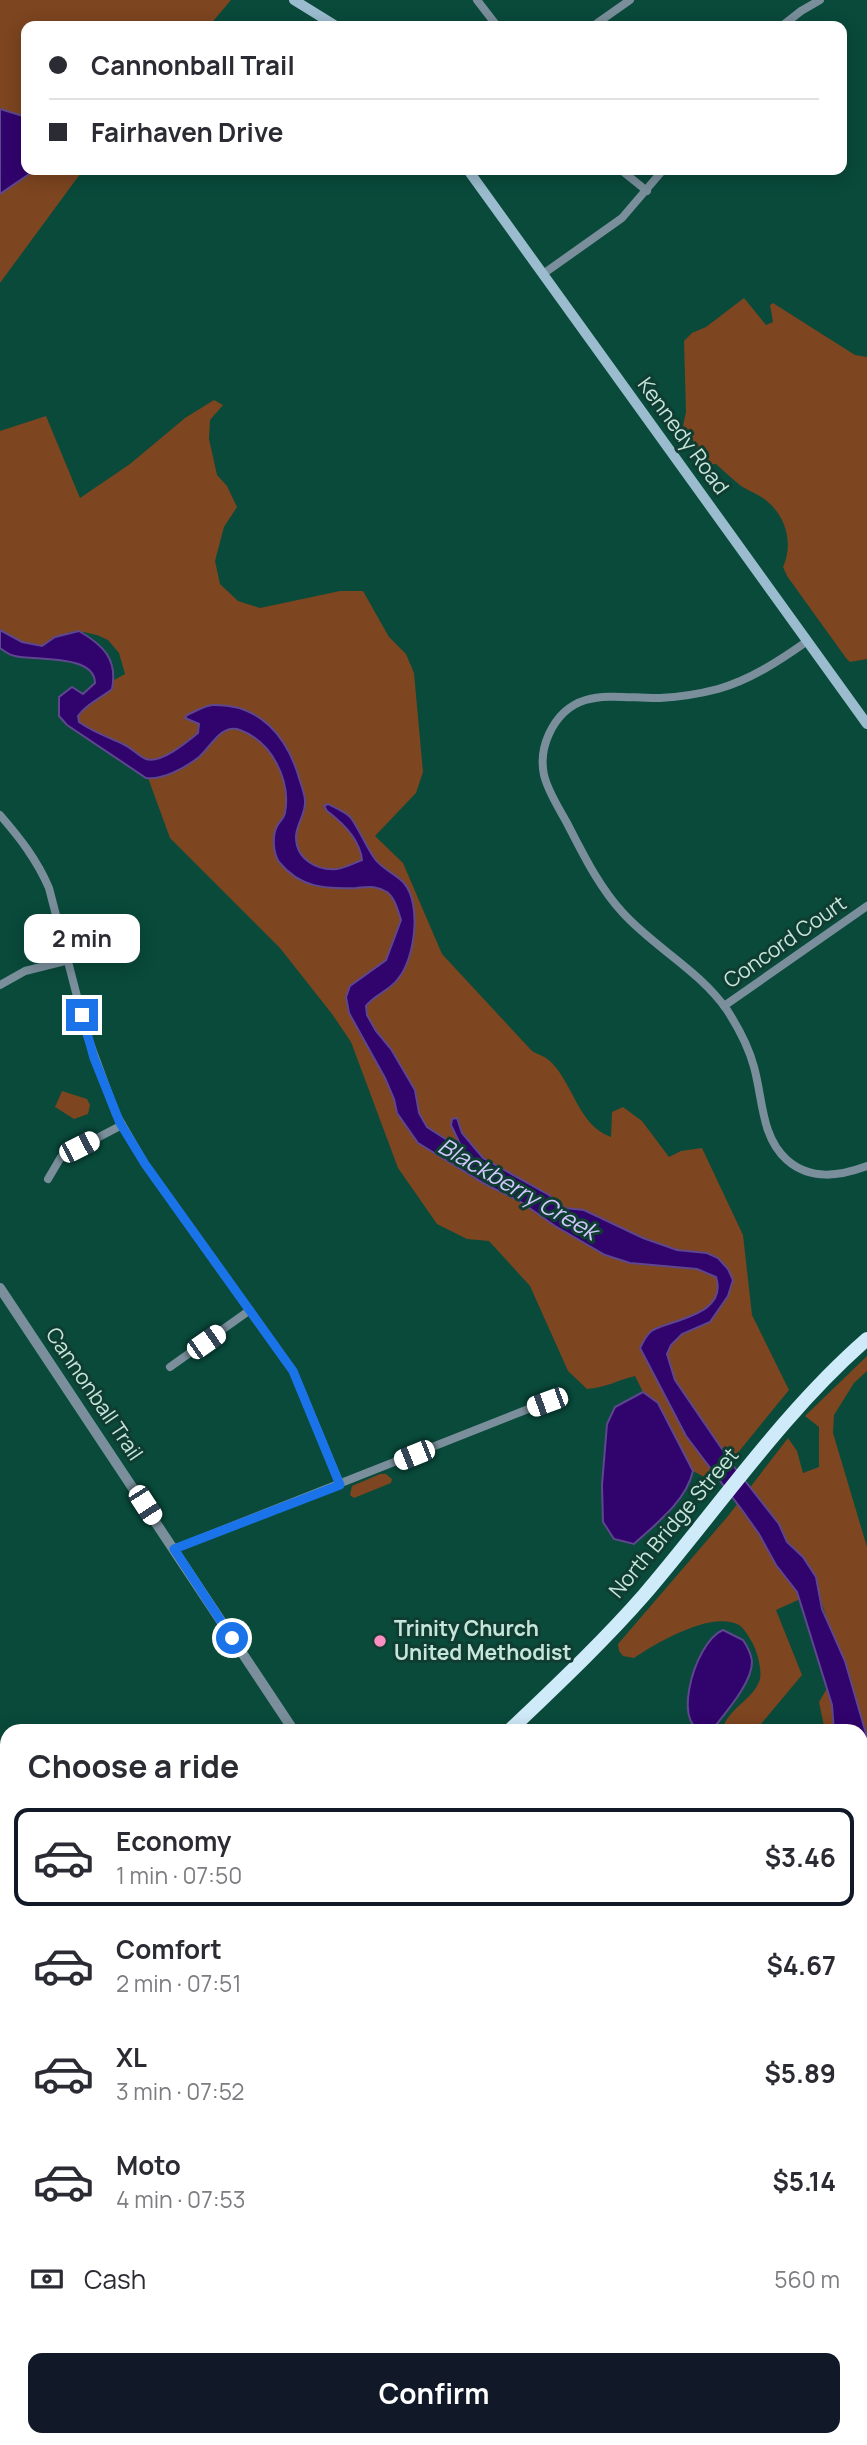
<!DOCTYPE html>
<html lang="en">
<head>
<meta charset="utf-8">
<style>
	body { margin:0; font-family:Manrope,sans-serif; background:#f2f2f3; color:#2b2b33; height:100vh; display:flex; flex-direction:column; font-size:26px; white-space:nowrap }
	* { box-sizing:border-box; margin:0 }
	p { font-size:23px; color:#7c7c81 }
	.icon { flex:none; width:38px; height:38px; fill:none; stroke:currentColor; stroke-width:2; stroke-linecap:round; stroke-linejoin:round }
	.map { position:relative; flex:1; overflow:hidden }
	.details { position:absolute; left:0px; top:1724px; width:868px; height:723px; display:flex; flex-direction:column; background:#fff; border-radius:21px 21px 0 0; box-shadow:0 4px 18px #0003 }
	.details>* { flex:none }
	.guide { position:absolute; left:21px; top:21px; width:826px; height:154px; border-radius:14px; box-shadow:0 4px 18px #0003; display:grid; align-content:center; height:154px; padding:0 28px; background:#fff }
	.end { position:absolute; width:32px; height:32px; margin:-16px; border:9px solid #1a73e8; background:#fff; box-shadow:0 0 0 4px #fff }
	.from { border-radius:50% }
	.bubble { position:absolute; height:49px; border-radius:14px; background:#fff; box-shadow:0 4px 18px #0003; font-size:23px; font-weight:700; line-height:49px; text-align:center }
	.car { position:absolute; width:21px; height:42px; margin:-21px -10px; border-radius:9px; box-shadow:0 0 5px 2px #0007; background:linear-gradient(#fff 24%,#345 0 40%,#fff 0 76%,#345 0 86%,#fff 0) }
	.guide b { display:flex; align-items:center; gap:24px; height:66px; font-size:26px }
	.guide b+b { border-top:2px solid #e1e1e2 }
	.guide i { width:18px; height:18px; background:#2b2b33 }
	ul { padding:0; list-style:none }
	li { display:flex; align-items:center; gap:21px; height:98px; margin:0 14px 10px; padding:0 14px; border:4px solid transparent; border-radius:14px }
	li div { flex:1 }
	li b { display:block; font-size:26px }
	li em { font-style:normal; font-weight:700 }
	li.active { border-color:#111827 }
	li>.icon { width:63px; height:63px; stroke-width:1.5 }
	h2 { padding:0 28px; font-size:32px; line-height:84px }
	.pay { display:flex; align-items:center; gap:18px; height:77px; padding:0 28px; font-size:26px }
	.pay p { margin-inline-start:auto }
	.cta { display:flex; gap:14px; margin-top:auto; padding:14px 28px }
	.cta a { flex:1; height:80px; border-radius:14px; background:#111827; color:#fff; font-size:28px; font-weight:700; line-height:80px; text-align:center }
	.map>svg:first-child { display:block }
	.built { fill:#045644 }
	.green { fill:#7d4520 }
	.water { fill:#31036d; stroke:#5e478e; stroke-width:2 }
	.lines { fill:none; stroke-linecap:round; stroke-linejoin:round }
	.minor { stroke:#7a8f9b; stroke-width:8 }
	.tertiary { stroke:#7a8f9b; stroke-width:10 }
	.secondary { stroke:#9abcce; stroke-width:10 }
	.trunk { stroke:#cfeaf9; stroke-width:14 }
	.route { stroke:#1a73e8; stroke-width:9 }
	.poi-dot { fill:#fc8fc1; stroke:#103d31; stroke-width:2.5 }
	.labels { text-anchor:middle; stroke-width:6; stroke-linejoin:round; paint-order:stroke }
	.street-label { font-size:21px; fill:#c8e5db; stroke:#103d31 }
	.poi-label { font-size:21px; font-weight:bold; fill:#c8e5db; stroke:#103d31; text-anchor:start }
	.water-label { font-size:23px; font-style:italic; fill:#d1c8fd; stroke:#103d31 }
</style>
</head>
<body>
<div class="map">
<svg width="867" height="2445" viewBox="0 0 867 2445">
	<rect width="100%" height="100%" fill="#094a3b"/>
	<g class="built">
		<path d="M 7,2118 L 7,2440 L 27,2440 L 19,2445 L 0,2445 L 0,2122 Z"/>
		<path d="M 618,2440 L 849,2440 L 840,2445 L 610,2445 Z"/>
	</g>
	<g class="green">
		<path d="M 0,0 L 231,0 L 209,26 L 26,26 L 26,170 L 83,170 L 0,283 Z"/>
		<path d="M 744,298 L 766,325 L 773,322 L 770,305 L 773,303 L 855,355 L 867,357 L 867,659 L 850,662 L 846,658 L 787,576 L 783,567 C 793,545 787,519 769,503 C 761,495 750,492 741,486 C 732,479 724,471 716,464 L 708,465 L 701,462 L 694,442 L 683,426 L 686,412 L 684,341 L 692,333 L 706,327 Z"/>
		<path d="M 214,400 L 223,405 L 210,420 L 209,439 L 217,475 L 227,486 L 237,507 L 224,527 L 215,561 L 220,584 L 238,601 L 260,608 L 340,591 L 363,591 L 389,637 L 406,654 L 414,673 L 423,772 L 416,793 L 375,836 L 403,863 L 442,954 L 532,1051 C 539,1055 547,1057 552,1063 C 574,1086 579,1126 611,1137 L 612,1112 L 623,1107 L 642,1121 L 669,1157 L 681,1151 L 702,1148 L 743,1235 L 752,1315 L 789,1390 L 714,1482 L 693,1471 L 658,1403 L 643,1392 L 635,1376 C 618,1380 605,1388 587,1389 L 568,1371 L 530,1286 L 489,1241 L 467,1239 L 437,1224 L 398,1168 L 351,1042 L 332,1014 L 280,948 L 170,838 L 140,756 L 128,746 L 100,734 L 79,722 L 78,716 C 89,701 109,699 114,680 L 125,674 L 119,653 L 108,640 L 97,635 L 79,631 L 70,632 L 42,646 L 22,642 L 0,630 L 0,431 L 46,416 L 80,498 L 130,464 L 185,418 Z"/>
		<path d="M 62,1091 L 87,1099 L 90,1105 L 88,1114 L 74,1119 L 55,1107 Z"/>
		<path d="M 867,1356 L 867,1371 L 854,1383 L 834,1415 L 833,1433 L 867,1547 L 867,1832 L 861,1829 L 861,1731 L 825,1731 L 819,1702 L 841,1664 L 818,1591 L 776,1610 L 802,1675 L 755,1731 L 722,1731 C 727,1708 754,1700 760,1679 C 762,1669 757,1651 752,1642 C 749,1637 744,1628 739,1625 C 712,1610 656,1643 634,1658 L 623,1656 L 619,1651 L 618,1644 L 728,1516 L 788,1438 L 797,1451 L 803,1473 L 819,1467 L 819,1427 L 805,1416 Z"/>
		<path d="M 380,1474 L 386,1474 L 392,1479 L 391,1483 L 354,1498 L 350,1495 L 352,1486 Z"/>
		<path d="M 867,1841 L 867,2150 L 861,2147 L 861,1856 Z"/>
		<path d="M 867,2342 L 867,2416 L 861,2414 L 861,2355 Z"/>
		<path d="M 27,2440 L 406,2440 L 410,2445 L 19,2445 Z"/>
	</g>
	<g class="water">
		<path d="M 0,109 L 26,117 L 26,170 L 35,170 L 0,194 Z"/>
		<path d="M 0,630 L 22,642 L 42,646 L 55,637 L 79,631 C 103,645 118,659 112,689 C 100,699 87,703 78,716 L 79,722 C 93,732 108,737 123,744 C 132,748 137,755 146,759 C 161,764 187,742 198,733 L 199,724 L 185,718 L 187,715 C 194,712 204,706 212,705 C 260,703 288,737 300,781 C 302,787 305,795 305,801 C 306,814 296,825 296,837 C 296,859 317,871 337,869 C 345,868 354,863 362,860 C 360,840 343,823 327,811 L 324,806 L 328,804 C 335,808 346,812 351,818 C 359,829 367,848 375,859 C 382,869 396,874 404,883 C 422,904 415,959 398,979 C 389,991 374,995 366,1006 L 367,1015 L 376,1031 L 391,1049 L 415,1090 L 419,1113 L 427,1127 L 455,1145 L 460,1144 L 451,1125 L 452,1119 L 457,1118 L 462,1133 L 483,1158 L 549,1195 L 565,1208 L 584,1210 L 643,1238 L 677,1250 L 707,1253 L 718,1258 L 728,1269 L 733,1280 L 728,1296 L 710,1322 L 682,1334 L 671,1345 L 667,1354 L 675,1380 L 735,1468 L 779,1524 L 787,1542 L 803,1557 L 816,1577 L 822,1609 L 845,1661 L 867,1737 L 867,1777 L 861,1769 L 861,1731 L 834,1731 L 832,1705 L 797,1592 L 776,1565 L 759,1534 L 742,1510 L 686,1436 L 640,1348 C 644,1341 646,1334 653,1330 C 675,1319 728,1314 716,1277 L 697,1269 L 630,1263 L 605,1255 L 555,1226 L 521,1202 L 485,1184 L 418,1143 L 397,1113 L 394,1099 L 385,1078 L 349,1013 L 346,997 L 350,986 L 386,960 L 401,920 C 398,911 395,898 387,892 C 376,885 368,887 356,888 C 325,889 300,888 279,862 C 273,853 272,836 277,826 C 280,821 284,818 285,813 C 291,780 272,742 240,730 C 221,723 211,747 199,757 C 185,768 163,780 146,778 L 67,725 L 59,716 L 59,697 L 72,687 L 83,694 L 95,683 C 95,654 35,661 15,656 C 9,655 5,652 0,648 Z"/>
		<path d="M 643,1392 L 658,1403 L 693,1471 C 686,1501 657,1523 634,1544 L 614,1539 L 603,1522 L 602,1485 L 607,1424 L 615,1407 Z"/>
		<path d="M 723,1630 L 743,1640 C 747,1646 751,1653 752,1661 C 753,1682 725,1713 712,1730 C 667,1740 693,1642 723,1630 Z"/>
		<path d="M 7,2117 L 7,2164 L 0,2174 L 0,2122 Z"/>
	</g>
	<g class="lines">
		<g class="minor">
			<path d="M 477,0 L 497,26"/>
			<path d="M 593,26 L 630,0"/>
			<path d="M 782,26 L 801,11 L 820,0"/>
			<path d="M 621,170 L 647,191"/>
			<path d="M 543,274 L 622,218 L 663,170"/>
			<path d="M 806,642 C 779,661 750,680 718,689 C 699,694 679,697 660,698 C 617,699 572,684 549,734 C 543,747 541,761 544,775 C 548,792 559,808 567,823 C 583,854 599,887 623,913 C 655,948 699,970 727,1010 C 738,1027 749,1048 754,1067 C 763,1099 761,1137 787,1160 C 811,1181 840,1176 867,1166"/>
			<path d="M 0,815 C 20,838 37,860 49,888 L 87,1035 L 116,1114 L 145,1164 L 293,1371 L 340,1484"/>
			<path d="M 0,985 L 25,971 L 69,960 L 135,936"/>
			<path d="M 724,1006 L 867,906"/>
			<path d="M 48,1179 L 61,1157 L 122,1125"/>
			<path d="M 170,1367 L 250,1310"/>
			<path d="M 174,1549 L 546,1402"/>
		</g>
		<path class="tertiary" d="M 0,1288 L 294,1731"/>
		<g class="secondary">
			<path d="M 294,0 L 336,26"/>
			<path d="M 468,170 L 867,724"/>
			<path d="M 861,2418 L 867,2420"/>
		</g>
		<g class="trunk">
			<path d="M 509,1731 C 555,1687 602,1643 644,1595 C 717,1510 782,1413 867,1339"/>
			<path d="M 0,2082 L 7,2078"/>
		</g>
	</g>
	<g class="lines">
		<path class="route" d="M 82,1015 L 94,1058 L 120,1123 L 145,1164 L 293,1371 L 340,1485 L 174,1549 L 232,1638"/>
	</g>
	<circle class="poi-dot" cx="380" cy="1641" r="7"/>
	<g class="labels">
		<g class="street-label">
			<text transform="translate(683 436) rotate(54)" y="7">Kennedy Road</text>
			<text transform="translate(785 942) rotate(-35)" y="7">Concord Court</text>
			<text transform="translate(94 1394) rotate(56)" y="7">Cannonball Trail</text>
			<text transform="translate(674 1523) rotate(-50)" y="7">North Bridge Street</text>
		</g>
		<g class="poi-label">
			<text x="394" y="1636">Trinity Church<tspan x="394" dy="24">United Methodist</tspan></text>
		</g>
		<g class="water-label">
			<text transform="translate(518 1189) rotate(30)" y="8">Blackberry Creek</text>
		</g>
	</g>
</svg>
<i class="end from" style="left:232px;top:1638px"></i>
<i class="end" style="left:82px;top:1015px"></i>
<div class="bubble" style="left:24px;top:914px;width:116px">2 min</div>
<i class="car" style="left:79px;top:1147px;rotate:63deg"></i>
<i class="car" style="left:206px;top:1342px;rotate:55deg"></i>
<i class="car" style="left:547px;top:1402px;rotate:250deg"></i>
<i class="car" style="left:414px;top:1455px;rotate:248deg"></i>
<i class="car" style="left:145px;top:1505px;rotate:147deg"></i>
<div class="guide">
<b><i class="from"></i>Cannonball Trail</b>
<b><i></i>Fairhaven Drive</b>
</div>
<section class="details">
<h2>Choose a ride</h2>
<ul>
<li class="active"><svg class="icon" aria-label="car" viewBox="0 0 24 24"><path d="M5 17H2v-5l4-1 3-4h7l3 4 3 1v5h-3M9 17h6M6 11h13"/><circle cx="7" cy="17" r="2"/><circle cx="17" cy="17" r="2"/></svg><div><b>Economy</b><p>1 min · 07:50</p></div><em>$3.46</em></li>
<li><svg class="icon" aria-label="car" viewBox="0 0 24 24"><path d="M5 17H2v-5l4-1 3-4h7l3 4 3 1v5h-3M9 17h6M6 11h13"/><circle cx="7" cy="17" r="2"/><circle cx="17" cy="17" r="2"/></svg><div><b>Comfort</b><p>2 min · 07:51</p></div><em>$4.67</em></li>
<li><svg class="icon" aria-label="car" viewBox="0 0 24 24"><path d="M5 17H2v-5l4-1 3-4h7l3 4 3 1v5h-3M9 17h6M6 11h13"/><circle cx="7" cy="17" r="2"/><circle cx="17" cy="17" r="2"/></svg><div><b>XL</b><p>3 min · 07:52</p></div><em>$5.89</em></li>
<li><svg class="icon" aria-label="car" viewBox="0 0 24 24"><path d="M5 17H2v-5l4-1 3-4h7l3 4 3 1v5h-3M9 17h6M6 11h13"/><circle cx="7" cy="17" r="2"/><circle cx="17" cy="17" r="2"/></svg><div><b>Moto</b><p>4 min · 07:53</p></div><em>$5.14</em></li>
</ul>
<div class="pay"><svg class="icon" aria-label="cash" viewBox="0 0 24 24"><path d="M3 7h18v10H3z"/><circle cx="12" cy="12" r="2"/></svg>Cash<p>560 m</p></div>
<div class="cta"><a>Confirm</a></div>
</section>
</div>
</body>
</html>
